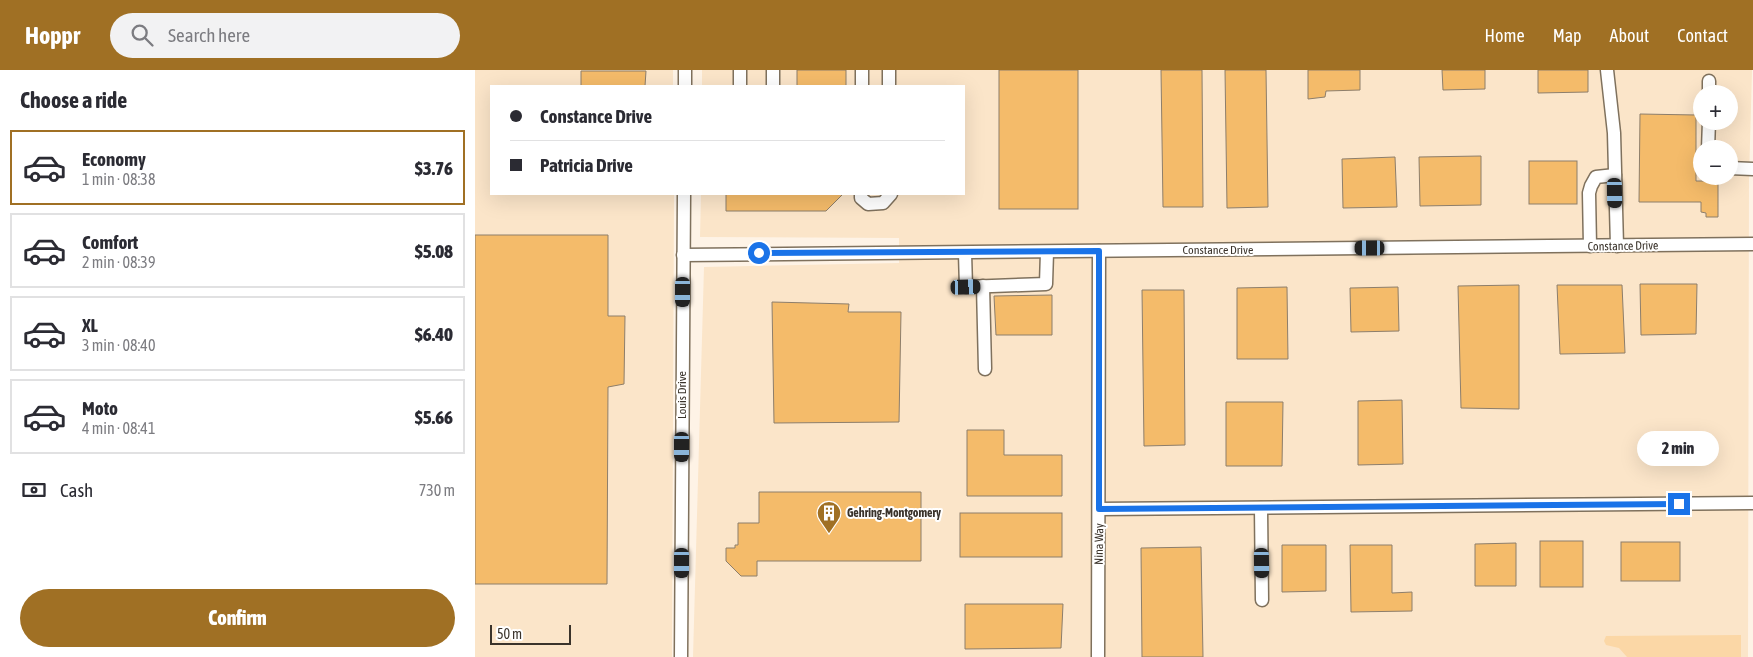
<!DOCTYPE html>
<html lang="en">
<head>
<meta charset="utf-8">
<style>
	body { margin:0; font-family:"Asap Condensed",sans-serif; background:#f2f2f3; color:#2b2b33; height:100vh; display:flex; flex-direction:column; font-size:19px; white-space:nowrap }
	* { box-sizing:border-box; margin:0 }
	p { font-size:16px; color:#7c7c81 }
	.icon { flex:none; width:28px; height:28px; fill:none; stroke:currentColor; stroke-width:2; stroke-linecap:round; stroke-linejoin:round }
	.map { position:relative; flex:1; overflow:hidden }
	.drawer { display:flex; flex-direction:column; background:#fff; width:475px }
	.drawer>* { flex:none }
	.banner { position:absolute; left:15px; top:15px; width:475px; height:110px; border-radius:0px; box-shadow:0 5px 20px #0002; display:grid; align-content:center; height:110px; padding:0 20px; background:#fff }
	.buttons { position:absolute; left:1218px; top:15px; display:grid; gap:10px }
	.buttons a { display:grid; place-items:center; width:45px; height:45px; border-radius:50%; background:#fff; box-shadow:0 5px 20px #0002; font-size:25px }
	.scale { position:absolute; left:15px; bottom:12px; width:81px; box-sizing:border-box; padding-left:5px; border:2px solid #3a332b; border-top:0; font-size:14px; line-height:18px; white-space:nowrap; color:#3a332b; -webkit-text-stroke:4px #fff; paint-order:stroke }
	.end { position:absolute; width:22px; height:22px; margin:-11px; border:6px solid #1a73e8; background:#fff; box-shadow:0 0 0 2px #fff }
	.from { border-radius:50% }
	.bubble { position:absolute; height:35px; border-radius:18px; background:#fff; box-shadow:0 5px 20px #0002; font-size:16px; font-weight:800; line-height:35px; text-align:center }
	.car { position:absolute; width:15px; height:30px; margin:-15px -8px; border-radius:6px; box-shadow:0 0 4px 1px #0007; background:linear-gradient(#222 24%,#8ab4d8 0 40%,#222 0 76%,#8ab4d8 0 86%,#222 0) }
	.banner b { display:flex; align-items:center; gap:18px; height:48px; font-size:19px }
	.banner b+b { border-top:1px solid #e1e1e2 }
	.banner i { width:12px; height:12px; background:#2b2b33 }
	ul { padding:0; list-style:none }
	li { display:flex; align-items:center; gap:15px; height:75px; margin:0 10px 8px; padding:0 10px; border:2px solid #e1e1e2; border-radius:0px }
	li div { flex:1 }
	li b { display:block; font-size:19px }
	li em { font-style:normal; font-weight:800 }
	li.active { border-color:#a07024 }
	li>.icon { width:45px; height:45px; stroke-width:1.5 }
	h2 { padding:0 20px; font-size:22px; line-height:60px }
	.pay { display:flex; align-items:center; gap:12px; height:55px; padding:0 20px; font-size:19px }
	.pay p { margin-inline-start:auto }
	.button { display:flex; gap:10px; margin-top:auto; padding:10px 20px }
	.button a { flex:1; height:58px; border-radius:30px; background:#a07024; color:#fff; font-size:20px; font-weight:800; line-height:58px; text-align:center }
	header { display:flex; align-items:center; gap:30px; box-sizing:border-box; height:70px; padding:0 25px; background:#a07024; color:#fff }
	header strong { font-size:24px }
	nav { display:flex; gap:28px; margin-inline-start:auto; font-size:18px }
	.search { width:350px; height:45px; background:#f2f2f3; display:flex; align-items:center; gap:12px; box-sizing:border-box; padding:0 18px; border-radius:28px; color:#7c7c81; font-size:19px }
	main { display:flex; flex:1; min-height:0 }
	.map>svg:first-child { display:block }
	.built { fill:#fbe5c9; fill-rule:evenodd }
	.green { fill:#fbd7a6 }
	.building { fill:#f4bb6a; stroke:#8d7e6b }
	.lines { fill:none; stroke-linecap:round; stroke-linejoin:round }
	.minor-casing { stroke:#7f715d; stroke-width:15 }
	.minor { stroke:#fff; stroke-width:12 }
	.route { stroke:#1a73e8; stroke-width:6 }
	.labels { text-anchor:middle; stroke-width:4; stroke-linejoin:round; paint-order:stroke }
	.street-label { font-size:12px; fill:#3a332b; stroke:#fff }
	.poi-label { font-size:12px; font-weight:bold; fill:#3a332b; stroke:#fff; text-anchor:start }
</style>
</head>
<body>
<header>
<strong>Hoppr</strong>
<div class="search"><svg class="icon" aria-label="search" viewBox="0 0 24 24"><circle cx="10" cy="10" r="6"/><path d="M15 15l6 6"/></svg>Search here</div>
<nav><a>Home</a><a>Map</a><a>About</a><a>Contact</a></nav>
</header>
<main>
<section class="drawer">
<h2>Choose a ride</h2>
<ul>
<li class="active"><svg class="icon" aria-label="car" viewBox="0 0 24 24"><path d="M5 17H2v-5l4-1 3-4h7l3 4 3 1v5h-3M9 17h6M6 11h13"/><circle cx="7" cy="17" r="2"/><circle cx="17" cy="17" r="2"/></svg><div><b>Economy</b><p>1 min · 08:38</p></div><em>$3.76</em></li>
<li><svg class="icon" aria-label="car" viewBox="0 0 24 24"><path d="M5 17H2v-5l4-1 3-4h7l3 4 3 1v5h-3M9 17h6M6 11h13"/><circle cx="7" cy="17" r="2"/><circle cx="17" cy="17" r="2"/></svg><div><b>Comfort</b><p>2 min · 08:39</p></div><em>$5.08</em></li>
<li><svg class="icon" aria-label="car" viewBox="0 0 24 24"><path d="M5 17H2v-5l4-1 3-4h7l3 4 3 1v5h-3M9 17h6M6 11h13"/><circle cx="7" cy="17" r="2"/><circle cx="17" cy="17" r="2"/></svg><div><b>XL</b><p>3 min · 08:40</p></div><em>$6.40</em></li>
<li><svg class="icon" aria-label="car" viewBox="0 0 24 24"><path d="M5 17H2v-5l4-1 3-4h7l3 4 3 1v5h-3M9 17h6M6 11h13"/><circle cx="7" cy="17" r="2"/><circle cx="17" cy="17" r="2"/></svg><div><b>Moto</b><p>4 min · 08:41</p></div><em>$5.66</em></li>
</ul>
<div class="pay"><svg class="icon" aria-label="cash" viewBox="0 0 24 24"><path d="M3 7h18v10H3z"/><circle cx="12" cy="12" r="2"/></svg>Cash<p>730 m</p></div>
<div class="button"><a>Confirm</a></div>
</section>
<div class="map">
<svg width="1278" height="587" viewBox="0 0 1278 587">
	<rect width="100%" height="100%" fill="#fef3e6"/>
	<g class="built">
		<path d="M 0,0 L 198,0 L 198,16 L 16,16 L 16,124 L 199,124 L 197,587 L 0,587 Z"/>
		<path d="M 227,0 L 1277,0 L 1274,109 L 1273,587 L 218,587 L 229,197 L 424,193 L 424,168 L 225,167 L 226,124 L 489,124 L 489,16 L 227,16 ZM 1226,24 L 1254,24 L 1254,51 L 1226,51 ZM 1226,79 L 1254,79 L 1254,106 L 1226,106 Z"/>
	</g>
	<path class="green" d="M 1266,565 L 1266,587 L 1152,587 L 1144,578 L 1131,575 L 1129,571 L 1131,566 Z"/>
	<g class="building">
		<rect x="322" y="0" width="49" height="16"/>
		<rect x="524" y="0" width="79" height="139"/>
		<path d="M 686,0 L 727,0 L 728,137 L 688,137 Z"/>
		<path d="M 750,0 L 791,0 L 793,137 L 752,138 Z"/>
		<path d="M 833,0 L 885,0 L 885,20 L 851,21 L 850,27 L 833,29 Z"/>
		<path d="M 967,0 L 1010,0 L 1010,19 L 968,20 Z"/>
		<path d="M 1063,0 L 1113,0 L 1113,22 L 1063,23 Z"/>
		<path d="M 106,1 L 171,1 L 170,16 L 106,16 Z"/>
		<path d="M 1165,44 L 1221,45 L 1221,111 L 1243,111 L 1243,147 L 1231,147 L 1231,143 L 1226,142 L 1226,132 L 1164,132 Z"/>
		<path d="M 1006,86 L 1006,135 L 945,136 L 944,87 Z"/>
		<path d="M 920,87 L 922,137 L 868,138 L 867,89 Z"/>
		<rect x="1054" y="91" width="48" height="43"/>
		<path d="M 251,124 L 368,124 L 351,141 L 251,141 Z"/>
		<path d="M 0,165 L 133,165 L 133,246 L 150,246 L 149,314 L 133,317 L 132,514 L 0,514 Z"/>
		<path d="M 1165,214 L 1222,214 L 1221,264 L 1166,265 Z"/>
		<path d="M 1044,215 L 1044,339 L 986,338 L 983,216 Z"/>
		<path d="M 1082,215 L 1147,215 L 1150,283 L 1085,284 Z"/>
		<path d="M 812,217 L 813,289 L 762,289 L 762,218 Z"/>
		<path d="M 923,217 L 924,261 L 876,262 L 875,218 Z"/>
		<path d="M 667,220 L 709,220 L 710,375 L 669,376 Z"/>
		<path d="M 577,225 L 577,265 L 521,265 L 519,226 Z"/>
		<path d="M 297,232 L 374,234 L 373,242 L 426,242 L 424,352 L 299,353 Z"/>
		<path d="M 927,330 L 928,394 L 883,395 L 883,331 Z"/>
		<path d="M 751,332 L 808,332 L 807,396 L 751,396 Z"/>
		<path d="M 492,360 L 529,360 L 529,385 L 587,385 L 587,426 L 492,426 Z"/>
		<path d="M 284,422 L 446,422 L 446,491 L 282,491 L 282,506 L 266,506 L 251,491 L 251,478 L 260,478 L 260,475 L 263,475 L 263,453 L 284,453 Z"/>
		<rect x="485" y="443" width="102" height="44"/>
		<rect x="1065" y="471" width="43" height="46"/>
		<rect x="1146" y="472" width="59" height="39"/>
		<path d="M 1041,473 L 1041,516 L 1000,516 L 1000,474 Z"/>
		<path d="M 807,475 L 851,475 L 851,521 L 807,522 Z"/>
		<path d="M 875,475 L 917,475 L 917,523 L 937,522 L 937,541 L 876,542 Z"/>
		<path d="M 726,477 L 728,587 L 667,587 L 666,478 Z"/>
		<path d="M 490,534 L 588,534 L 586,578 L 490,579 Z"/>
	</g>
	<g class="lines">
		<g class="minor-casing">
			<g id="minor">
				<path d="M 265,0 L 265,16"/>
				<path d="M 298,0 L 298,16"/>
				<path d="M 414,0 L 414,16"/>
				<path d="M 1132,0 L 1139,63 L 1142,176"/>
				<path d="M 210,16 L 210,0"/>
				<path d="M 387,16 L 387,0"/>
				<path d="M 1234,24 L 1234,11"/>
				<path d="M 1233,79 L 1234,51"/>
				<path d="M 1254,98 L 1278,99"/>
				<path d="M 386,124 L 386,128 L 393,134 L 408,133 L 416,124"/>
				<path d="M 1115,176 L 1114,123 L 1116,116 L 1121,107 L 1140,105"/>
				<path d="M 490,183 L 491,217 L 571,214 L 572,182"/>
				<path d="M 208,185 L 1278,174"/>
				<path d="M 508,216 L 510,299"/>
				<path d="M 786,438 L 787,530"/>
				<path d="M 624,439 L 1278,433"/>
				<path d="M 206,587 L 209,124"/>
				<path d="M 623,587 L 624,181"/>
			</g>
		</g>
		<use href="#minor" class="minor"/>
	</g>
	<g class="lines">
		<path class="route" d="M 284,183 L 624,181 L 624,439 L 1204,434"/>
	</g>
	<defs>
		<g id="building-pin" transform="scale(1.25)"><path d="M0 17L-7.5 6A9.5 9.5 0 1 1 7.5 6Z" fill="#a07024" stroke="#fff"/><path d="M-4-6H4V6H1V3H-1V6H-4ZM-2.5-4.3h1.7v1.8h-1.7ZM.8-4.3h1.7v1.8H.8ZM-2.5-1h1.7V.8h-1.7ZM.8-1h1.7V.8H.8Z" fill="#fff"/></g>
	</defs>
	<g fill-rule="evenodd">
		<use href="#building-pin" x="354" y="443"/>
	</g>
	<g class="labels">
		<g class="street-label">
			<text transform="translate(1148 176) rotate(-1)" y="4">Constance Drive</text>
			<text x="743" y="184">Constance Drive</text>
			<text transform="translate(207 325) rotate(-90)" y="4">Louis Drive</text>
			<text transform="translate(624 474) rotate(-89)" y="4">Nina Way</text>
		</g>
		<g class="poi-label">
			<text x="372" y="447">Gehring-Montgomery</text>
		</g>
	</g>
</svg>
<div class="buttons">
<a>+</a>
<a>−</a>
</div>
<div class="scale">50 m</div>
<i class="end from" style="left:284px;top:183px"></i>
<i class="end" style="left:1204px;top:434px"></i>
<div class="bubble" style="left:1162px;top:361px;width:82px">2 min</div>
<i class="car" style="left:1140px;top:123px;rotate:179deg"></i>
<i class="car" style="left:895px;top:178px;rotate:270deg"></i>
<i class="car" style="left:491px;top:217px;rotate:88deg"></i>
<i class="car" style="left:208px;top:222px;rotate:180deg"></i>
<i class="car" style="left:207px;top:377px;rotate:180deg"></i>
<i class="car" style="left:207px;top:493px;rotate:180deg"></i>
<i class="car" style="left:787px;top:493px;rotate:179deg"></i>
<div class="banner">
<b><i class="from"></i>Constance Drive</b>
<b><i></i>Patricia Drive</b>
</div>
</div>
</main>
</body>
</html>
